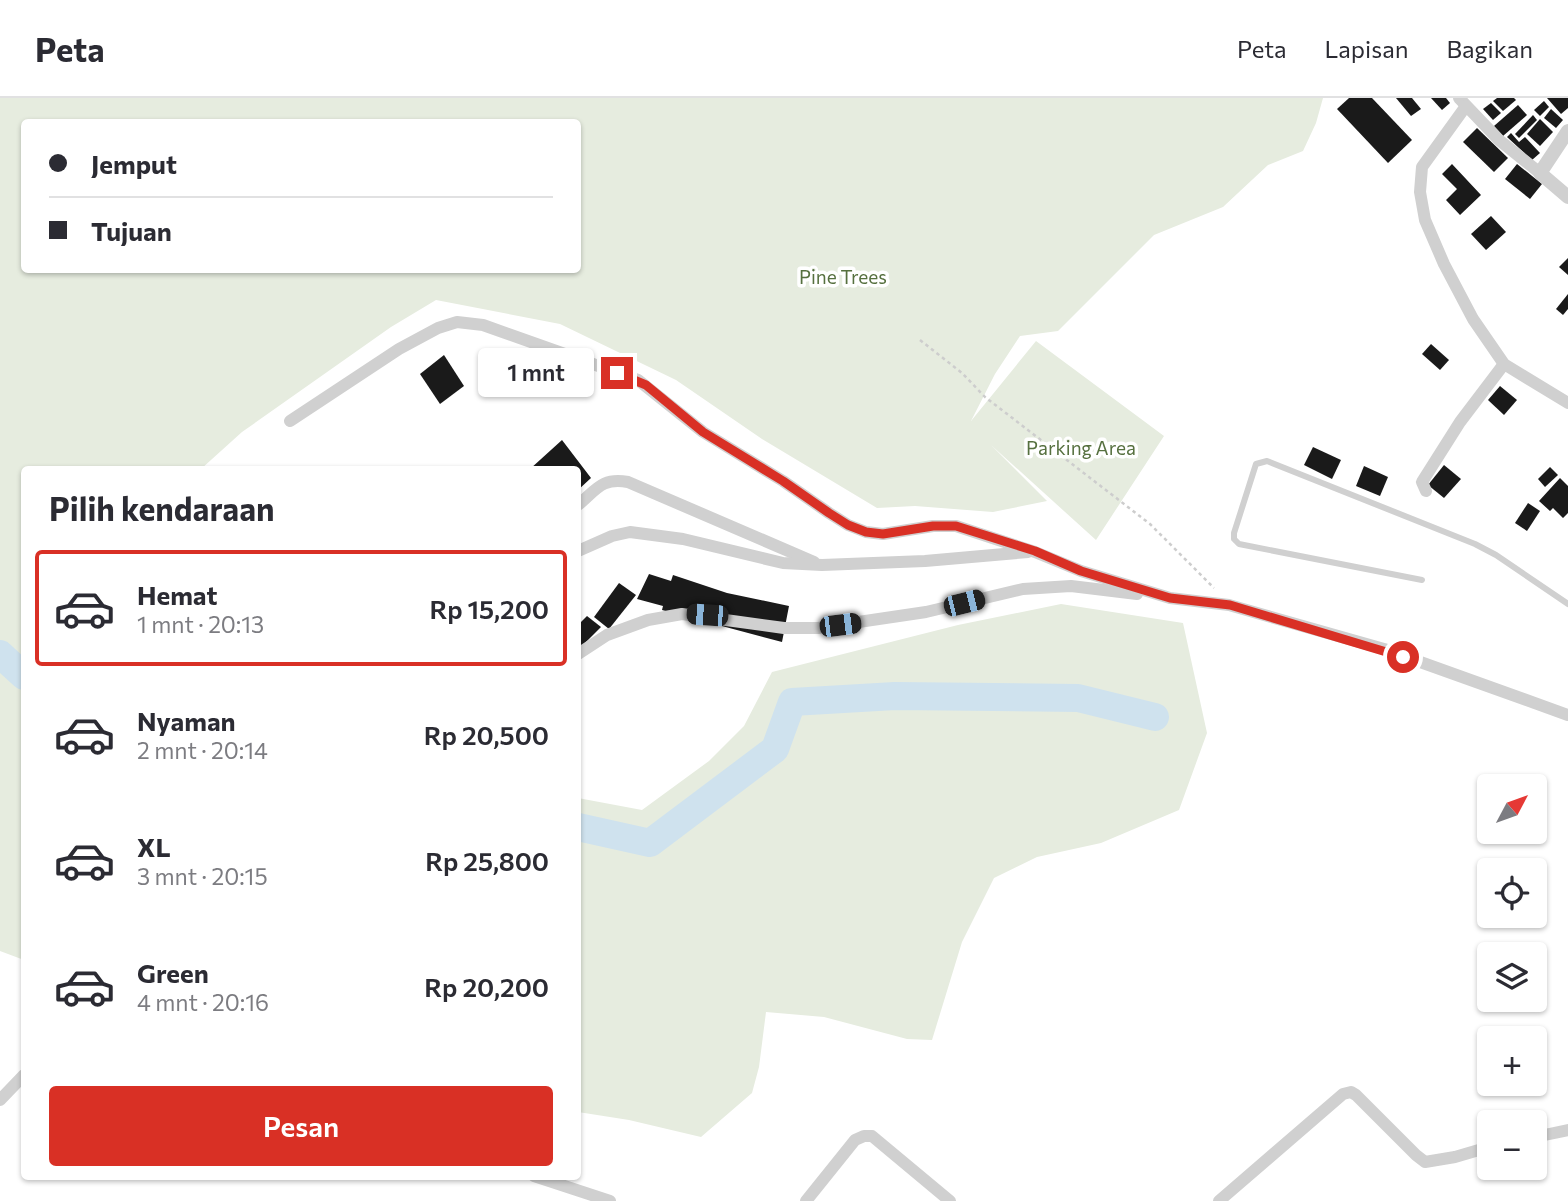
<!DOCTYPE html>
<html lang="id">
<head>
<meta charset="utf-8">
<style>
	body { margin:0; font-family:Commissioner,sans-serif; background:#f7f7f7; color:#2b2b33; height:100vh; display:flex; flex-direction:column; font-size:26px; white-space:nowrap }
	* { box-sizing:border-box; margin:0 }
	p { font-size:23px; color:#7c7c81 }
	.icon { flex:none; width:38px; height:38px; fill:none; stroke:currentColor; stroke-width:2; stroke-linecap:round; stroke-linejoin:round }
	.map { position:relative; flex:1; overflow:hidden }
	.panel { position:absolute; left:21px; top:368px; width:560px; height:714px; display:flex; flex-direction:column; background:#fff; border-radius:7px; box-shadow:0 2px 5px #0004 }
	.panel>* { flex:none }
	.banner { position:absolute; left:21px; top:21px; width:560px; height:154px; border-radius:7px; box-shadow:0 2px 5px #0004; display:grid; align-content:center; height:154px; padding:0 28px; background:#fff }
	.needle { width:46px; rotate:49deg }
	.fabs { position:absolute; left:1477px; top:676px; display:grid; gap:14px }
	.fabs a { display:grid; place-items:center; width:70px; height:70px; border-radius:7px; background:#fff; box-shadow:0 2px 5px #0004; font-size:35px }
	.end { position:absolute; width:32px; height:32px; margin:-16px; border:9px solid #d93025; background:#fff; box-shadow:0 0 0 4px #fff }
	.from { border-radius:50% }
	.bubble { position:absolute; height:49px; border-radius:7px; background:#fff; box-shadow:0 2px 5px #0004; font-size:23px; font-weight:600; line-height:49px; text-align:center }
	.car { position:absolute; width:21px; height:42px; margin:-21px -10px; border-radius:9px; box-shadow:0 0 5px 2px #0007; background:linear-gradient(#222 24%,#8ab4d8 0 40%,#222 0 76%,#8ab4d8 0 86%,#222 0) }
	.banner b { display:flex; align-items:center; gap:24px; height:66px; font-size:26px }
	.banner b+b { border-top:2px solid #e1e1e2 }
	.banner i { width:18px; height:18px; background:#2b2b33 }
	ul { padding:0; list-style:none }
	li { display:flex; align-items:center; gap:21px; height:116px; margin:0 14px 10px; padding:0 14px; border:4px solid transparent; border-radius:7px }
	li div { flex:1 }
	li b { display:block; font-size:26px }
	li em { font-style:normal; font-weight:600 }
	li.active { border-color:#d93025 }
	li>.icon { width:63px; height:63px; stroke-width:1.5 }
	h2 { padding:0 28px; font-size:32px; line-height:84px }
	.cta { display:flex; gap:14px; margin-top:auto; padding:14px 28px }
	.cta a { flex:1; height:80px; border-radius:7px; background:#d93025; color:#fff; font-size:28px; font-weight:600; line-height:80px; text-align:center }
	header { display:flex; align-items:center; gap:42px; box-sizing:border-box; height:98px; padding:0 35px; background:#fff; border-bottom:2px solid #e1e1e2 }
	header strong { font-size:33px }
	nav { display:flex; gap:38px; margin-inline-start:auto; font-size:24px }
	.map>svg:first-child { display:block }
	.green { fill:#e6ecdf; fill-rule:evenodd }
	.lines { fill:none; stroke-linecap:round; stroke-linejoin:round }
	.river { stroke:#cfe2ee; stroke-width:28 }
	.building { fill:#1a1a1a }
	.path { stroke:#cdcdcd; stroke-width:2.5; stroke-dasharray:3.5 3.5; stroke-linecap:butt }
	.service { stroke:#d0d0d0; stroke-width:6 }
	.minor { stroke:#d0d0d0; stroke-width:12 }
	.tertiary { stroke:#d0d0d0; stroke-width:14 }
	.route { stroke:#d93025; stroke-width:9 }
	.labels { text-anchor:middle; stroke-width:7; stroke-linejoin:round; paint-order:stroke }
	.park-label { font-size:19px; fill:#56703f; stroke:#fff }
</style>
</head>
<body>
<header>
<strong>Peta</strong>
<nav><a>Peta</a><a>Lapisan</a><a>Bagikan</a></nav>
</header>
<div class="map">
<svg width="1568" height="1103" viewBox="0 0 1568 1103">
	<rect width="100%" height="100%" fill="#fff"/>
	<g class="green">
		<path d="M 0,0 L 1323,0 L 1316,25 L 1303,53 L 1268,67 L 1223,109 L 1154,137 L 1058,233 L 1020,238 L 995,276 L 971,323 L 1036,243 L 1164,338 L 1096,442 L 991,347 L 1047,403 L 993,414 L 915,408 L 877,410 L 762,341 L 676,282 L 560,226 L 436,202 L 391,229 L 242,334 L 201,371 L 24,371 L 24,862 L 0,853 ZM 24,24 L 578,24 L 578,172 L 24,172 Z"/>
		<path d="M 1061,506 L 1183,525 L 1207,635 L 1179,712 L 1101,745 L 1037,759 L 994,780 L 962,844 L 932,942 L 907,941 L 824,919 L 766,914 L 759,969 L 752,995 L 701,1039 L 629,1022 L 578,1014 L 578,700 L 642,712 L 709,663 L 744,628 L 772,574 L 958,527 Z"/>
	</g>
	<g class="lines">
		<g class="river">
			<path d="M 0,556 L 24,578"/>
			<path d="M 578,729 L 650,745 L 775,651 L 792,604 L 895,598 L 1078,600 L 1155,619"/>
		</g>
	</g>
	<g class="building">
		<path d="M 1349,0 L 1372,0 L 1412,42 L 1388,65 L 1337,11 Z"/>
		<path d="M 1396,0 L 1412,0 L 1421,11 L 1411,18 Z"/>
		<path d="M 1431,0 L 1446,0 L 1450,5 L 1442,12 Z"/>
		<path d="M 1497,0 L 1514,0 L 1516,2 L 1503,13 L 1493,3 Z"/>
		<path d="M 1547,0 L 1568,0 L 1568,10 L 1561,16 Z"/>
		<path d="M 1544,3 L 1549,9 L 1540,18 L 1534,12 Z"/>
		<path d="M 1491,5 L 1501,15 L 1493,22 L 1483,11 Z"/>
		<path d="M 1518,7 L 1527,17 L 1503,38 L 1494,28 Z"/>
		<path d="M 1551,11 L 1563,22 L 1556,30 L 1544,20 Z"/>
		<path d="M 1533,17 L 1537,22 L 1519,40 L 1515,36 Z"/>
		<path d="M 1540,21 L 1553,34 L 1540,48 L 1527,36 Z"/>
		<path d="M 1477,30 L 1508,60 L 1494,74 L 1463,44 Z"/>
		<path d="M 1511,35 L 1519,44 L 1525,39 L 1540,55 L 1532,62 L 1507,39 Z"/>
		<path d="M 1452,66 L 1481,97 L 1460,117 L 1446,102 L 1457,91 L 1442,76 Z"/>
		<path d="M 1517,66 L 1542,86 L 1530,101 L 1505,81 Z"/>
		<path d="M 1491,118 L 1506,134 L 1486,152 L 1471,136 Z"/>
		<path d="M 1568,160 L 1568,177 L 1559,169 Z"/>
		<path d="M 1568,196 L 1568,211 L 1563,217 L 1556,211 Z"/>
		<path d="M 1431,246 L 1449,262 L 1440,272 L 1422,256 Z"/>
		<path d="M 444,257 L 464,288 L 440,306 L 420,276 Z"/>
		<path d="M 1500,288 L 1517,302 L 1504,317 L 1488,302 Z"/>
		<path d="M 562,342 L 591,380 L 578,392 L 578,371 L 530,371 Z"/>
		<path d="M 1313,349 L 1341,362 L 1332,381 L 1304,367 Z"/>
		<path d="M 1444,367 L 1461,381 L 1444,400 L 1428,387 Z"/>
		<path d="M 1364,368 L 1388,379 L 1380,398 L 1356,388 Z"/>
		<path d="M 1550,369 L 1558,377 L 1545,389 L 1538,381 Z"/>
		<path d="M 1560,380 L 1568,388 L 1568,415 L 1563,420 L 1553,410 L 1550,413 L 1539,403 Z"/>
		<path d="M 1528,405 L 1540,413 L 1527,433 L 1515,425 Z"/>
		<path d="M 649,476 L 671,483 L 673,477 L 727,495 L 789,508 L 782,544 L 662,512 L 663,508 L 637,501 Z"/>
		<path d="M 619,485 L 636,497 L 609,531 L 594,519 Z"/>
		<path d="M 587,518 L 601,529 L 578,552 L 578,527 Z"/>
	</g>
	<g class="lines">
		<path class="path" d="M 920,242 L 962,275 L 985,299 L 1150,426 L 1214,490"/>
		<path class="service" d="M 1422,482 L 1239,446 L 1234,441 L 1234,435 L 1256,366 L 1267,363 L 1475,446 L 1496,457 L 1568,506"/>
		<g class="minor">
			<path d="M 1459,0 L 1499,42 L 1540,75"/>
			<path d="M 1466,8 L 1422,69 L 1420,94 L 1425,122 L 1444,166 L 1473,221 L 1504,266 L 1568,305"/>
			<path d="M 290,323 L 399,251 L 438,230 L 457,224 L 483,227 L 638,282 L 703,334 L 783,383 L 829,415 L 848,427 L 866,434 L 883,436 L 933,428 L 956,428 L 1035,454 L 1081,473 L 1170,500 L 1229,507 L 1384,551 L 1568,617"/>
			<path d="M 1426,393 L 1422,384 L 1460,324 L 1504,266"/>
			<path d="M 578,407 C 596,392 602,379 628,384 L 814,464"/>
			<path d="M 578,453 L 612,438 L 630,434 L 683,441 L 783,465 L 822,467 L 925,463 L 1028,454"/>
			<path d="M 578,556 L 607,537 L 648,522 L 682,516 L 784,530 L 818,530 L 926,514 L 1023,491 L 1071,488 L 1137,496"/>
			<path d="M 0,1002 L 24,977"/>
			<path d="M 1535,1039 L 1568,1032"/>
			<path d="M 534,1078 L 610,1103"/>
			<path d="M 806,1103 L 855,1042 L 864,1038 L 872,1038 L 950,1103"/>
			<path d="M 1219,1103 L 1343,996 L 1351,994 L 1356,997 L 1416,1057 L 1425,1064 L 1455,1059 L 1489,1049"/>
		</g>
		<path class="tertiary" d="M 1568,33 L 1540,75 L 1568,99"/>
	</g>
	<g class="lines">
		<path class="route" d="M 617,275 L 646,287 L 703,334 L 783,383 L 829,415 L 848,427 L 866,434 L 883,436 L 933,428 L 956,428 L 1035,453 L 1081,473 L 1170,500 L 1230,507 L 1403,559"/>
	</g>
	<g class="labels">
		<g class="park-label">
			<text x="843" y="186">Pine Trees</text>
			<text x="1081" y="357">Parking Area</text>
		</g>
	</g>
</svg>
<div class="fabs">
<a><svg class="needle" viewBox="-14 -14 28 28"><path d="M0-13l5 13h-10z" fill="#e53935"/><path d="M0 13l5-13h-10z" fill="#7c7c81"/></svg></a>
<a><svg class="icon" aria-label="locate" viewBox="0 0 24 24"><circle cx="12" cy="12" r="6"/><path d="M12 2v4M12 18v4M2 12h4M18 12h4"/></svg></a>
<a><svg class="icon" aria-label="layers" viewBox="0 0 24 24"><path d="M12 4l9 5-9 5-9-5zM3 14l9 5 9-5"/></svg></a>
<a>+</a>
<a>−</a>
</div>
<i class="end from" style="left:1403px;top:559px"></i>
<i class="end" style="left:617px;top:275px"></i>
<div class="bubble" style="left:478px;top:250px;width:116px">1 mnt</div>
<i class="car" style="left:964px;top:505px;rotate:76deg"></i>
<i class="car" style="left:707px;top:517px;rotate:274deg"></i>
<i class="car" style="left:840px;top:527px;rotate:83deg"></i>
<div class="banner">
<b><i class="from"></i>Jemput</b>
<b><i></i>Tujuan</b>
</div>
<section class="panel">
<h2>Pilih kendaraan</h2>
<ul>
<li class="active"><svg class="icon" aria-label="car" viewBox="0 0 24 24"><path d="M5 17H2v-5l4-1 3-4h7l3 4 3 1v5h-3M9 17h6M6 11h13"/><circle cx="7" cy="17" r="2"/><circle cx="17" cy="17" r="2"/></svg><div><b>Hemat</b><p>1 mnt · 20:13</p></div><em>Rp 15,200</em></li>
<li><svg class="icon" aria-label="car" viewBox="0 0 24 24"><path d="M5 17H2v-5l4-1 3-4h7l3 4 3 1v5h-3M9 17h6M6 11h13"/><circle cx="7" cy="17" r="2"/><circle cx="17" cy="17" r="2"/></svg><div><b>Nyaman</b><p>2 mnt · 20:14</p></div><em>Rp 20,500</em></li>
<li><svg class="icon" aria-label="car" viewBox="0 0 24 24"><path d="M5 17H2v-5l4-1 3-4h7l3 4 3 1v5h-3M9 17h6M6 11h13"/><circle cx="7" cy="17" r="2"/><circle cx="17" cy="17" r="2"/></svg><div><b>XL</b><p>3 mnt · 20:15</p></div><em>Rp 25,800</em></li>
<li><svg class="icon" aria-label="car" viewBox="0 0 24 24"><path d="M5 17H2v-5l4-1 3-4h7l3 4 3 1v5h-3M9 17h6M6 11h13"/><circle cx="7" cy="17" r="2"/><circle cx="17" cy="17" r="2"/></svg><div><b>Green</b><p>4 mnt · 20:16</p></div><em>Rp 20,200</em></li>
</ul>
<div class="cta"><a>Pesan</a></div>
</section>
</div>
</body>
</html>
